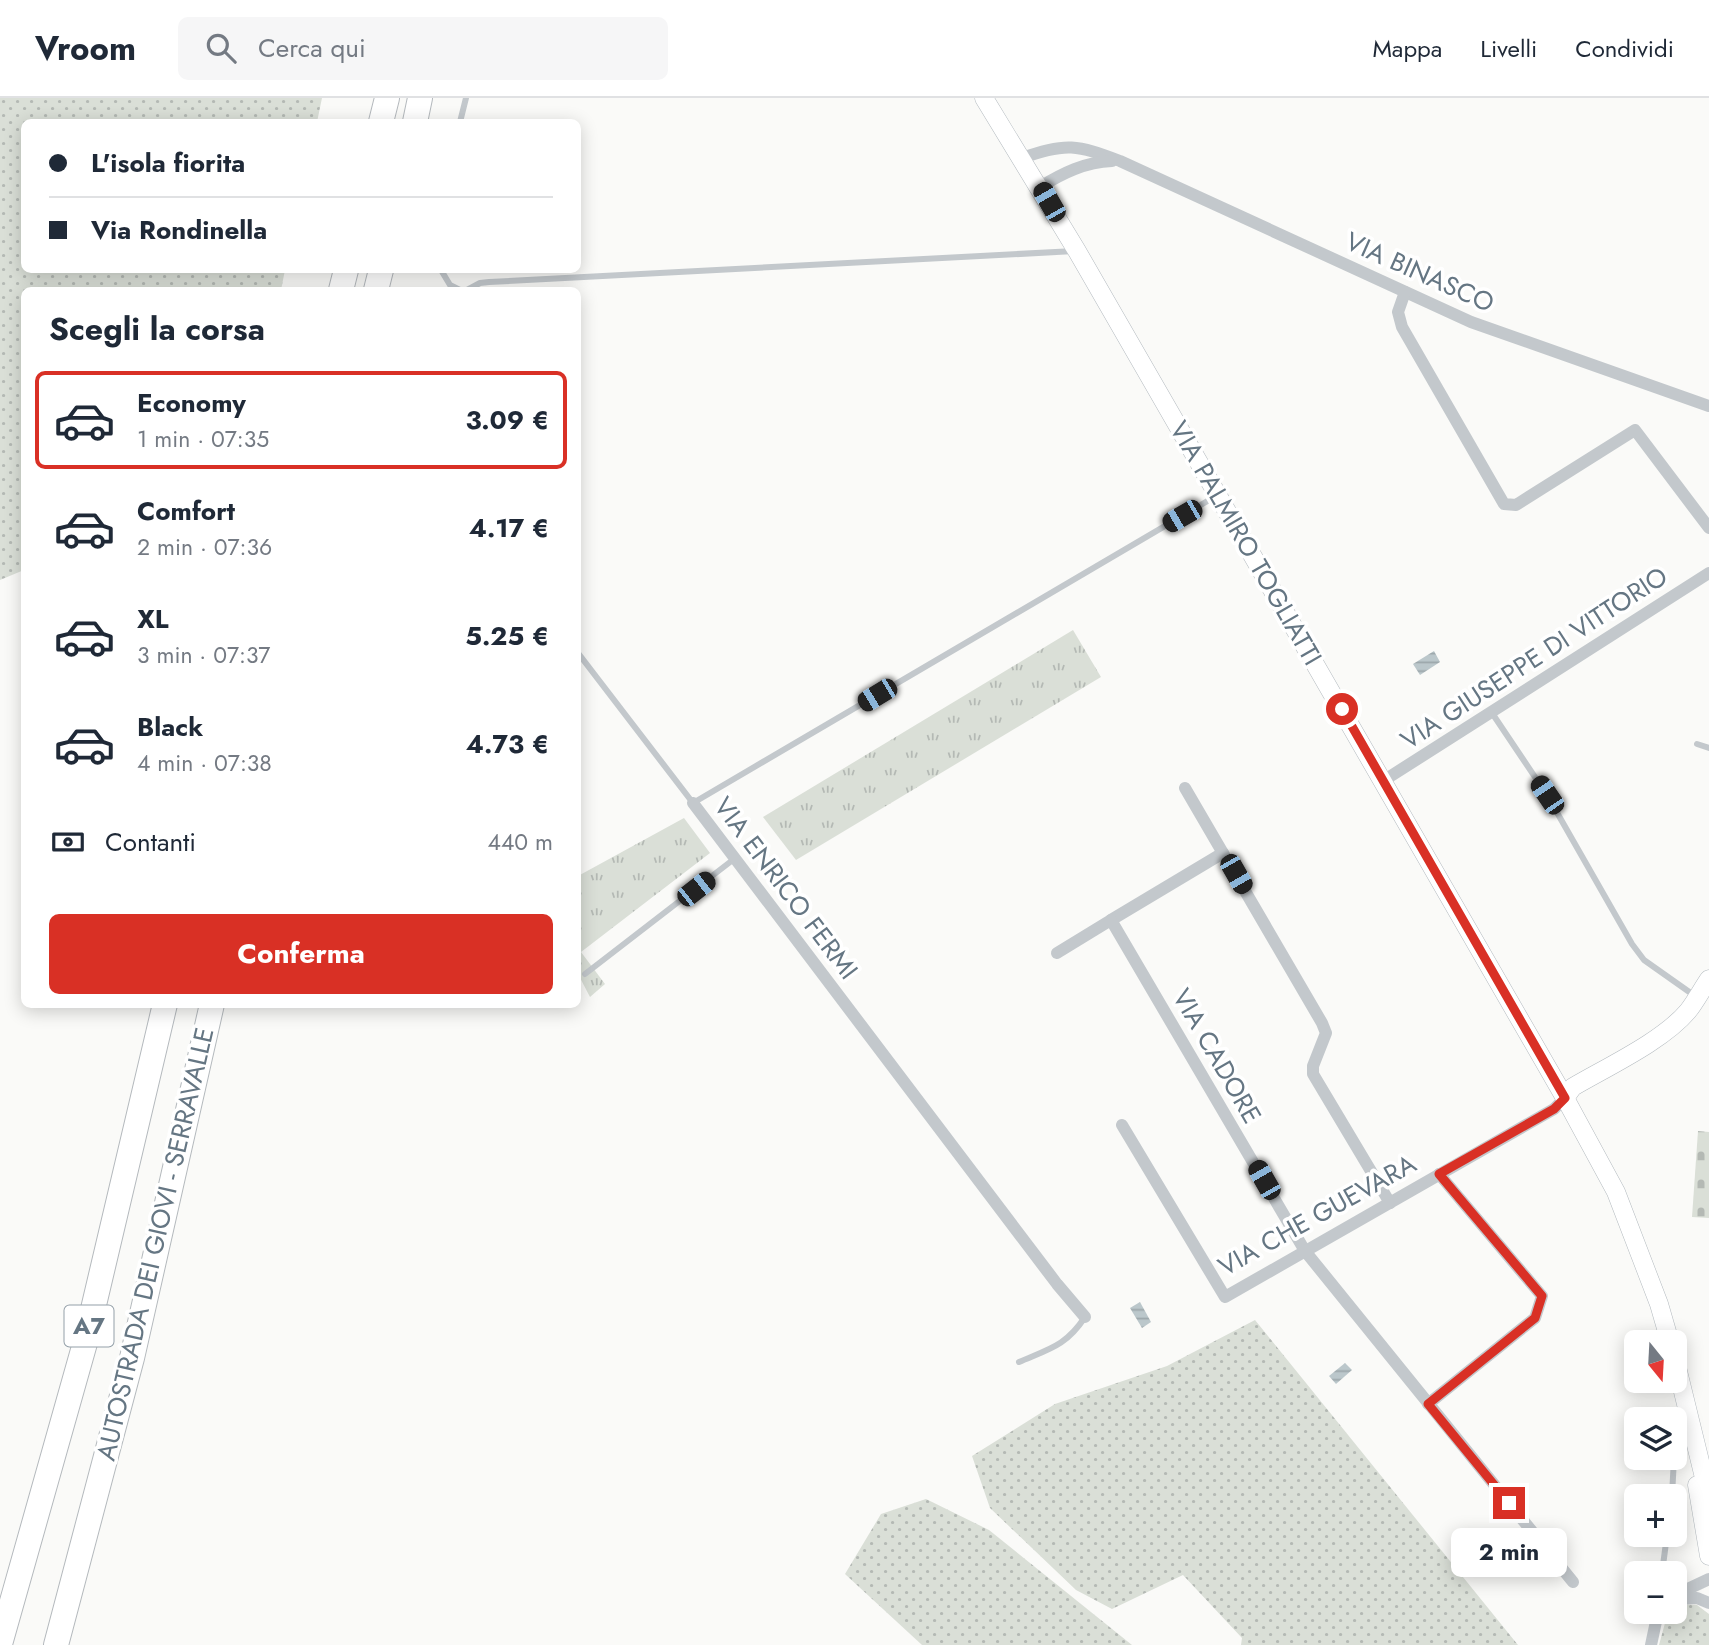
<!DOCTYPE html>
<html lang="it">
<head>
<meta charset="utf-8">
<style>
	body { margin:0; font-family:Jost,sans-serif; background:#f6f6f7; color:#1f2937; height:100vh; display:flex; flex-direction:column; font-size:26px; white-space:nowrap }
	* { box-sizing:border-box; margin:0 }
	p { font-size:23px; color:#747a83 }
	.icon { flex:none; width:38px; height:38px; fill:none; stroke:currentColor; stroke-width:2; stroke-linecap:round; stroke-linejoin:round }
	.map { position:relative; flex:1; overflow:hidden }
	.details { position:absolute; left:21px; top:189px; width:560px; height:721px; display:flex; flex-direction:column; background:#fff; border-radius:10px; box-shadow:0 4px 18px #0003 }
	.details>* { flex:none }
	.hud { position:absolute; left:21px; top:21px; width:560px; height:154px; border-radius:10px; box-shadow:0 4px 18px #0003; display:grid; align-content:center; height:154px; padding:0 28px; background:#fff }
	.needle { width:46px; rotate:162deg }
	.buttons { position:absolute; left:1624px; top:1232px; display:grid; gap:14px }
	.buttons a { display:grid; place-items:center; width:63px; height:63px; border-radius:10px; background:#fff; box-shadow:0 4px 18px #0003; font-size:35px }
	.end { position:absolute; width:32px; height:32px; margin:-16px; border:9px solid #d93025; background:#fff; box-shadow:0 0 0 4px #fff }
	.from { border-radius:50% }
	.bubble { position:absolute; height:49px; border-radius:10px; background:#fff; box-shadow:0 4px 18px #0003; font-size:23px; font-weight:700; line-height:49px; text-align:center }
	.car { position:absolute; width:21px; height:42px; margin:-21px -10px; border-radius:9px; box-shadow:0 0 5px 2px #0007; background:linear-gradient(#222 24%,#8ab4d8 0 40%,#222 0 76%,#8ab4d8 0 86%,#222 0) }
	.hud b { display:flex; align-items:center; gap:24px; height:66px; font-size:26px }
	.hud b+b { border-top:2px solid #e0e1e3 }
	.hud i { width:18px; height:18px; background:#1f2937 }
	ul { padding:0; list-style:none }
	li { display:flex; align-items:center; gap:21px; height:98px; margin:0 14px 10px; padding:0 14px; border:4px solid transparent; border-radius:10px }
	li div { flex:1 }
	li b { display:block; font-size:26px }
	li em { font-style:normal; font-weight:700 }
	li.on { border-color:#d93025 }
	li>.icon { width:63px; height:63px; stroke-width:1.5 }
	h2 { padding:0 28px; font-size:32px; line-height:84px }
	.pay { display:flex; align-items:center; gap:18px; height:77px; padding:0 28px; font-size:26px }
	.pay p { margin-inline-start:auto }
	.cta { display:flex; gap:14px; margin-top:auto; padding:14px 28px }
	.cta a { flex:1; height:80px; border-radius:10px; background:#d93025; color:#fff; font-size:28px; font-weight:700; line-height:80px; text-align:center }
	header { display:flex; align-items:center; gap:42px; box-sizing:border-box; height:98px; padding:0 35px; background:#fff; border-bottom:2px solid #e0e1e3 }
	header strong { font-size:33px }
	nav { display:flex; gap:38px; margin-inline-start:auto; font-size:24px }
	.search { width:490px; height:63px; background:#f6f6f7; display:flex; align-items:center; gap:18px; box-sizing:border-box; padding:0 24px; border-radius:10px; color:#747a83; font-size:26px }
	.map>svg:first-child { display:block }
	.grass { fill:url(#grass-dots) }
	.cemetery { fill:url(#cemetery-stones) }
	.park { fill:url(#park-tufts) }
	.water { fill:url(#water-rules) }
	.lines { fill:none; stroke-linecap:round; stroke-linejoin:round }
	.secondary-casing { stroke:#b3babf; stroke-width:19 }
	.highway-casing { stroke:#b4b9bd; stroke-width:26 }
	.lane { stroke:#c3c8cc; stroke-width:6 }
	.street { stroke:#c3c8cc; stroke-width:12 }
	.secondary { stroke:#fff; stroke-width:18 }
	.highway { stroke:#fff; stroke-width:24 }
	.route { stroke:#d93025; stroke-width:9 }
	.labels { text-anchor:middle; stroke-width:7; stroke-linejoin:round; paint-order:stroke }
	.shield { fill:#fff; stroke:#939fa8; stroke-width:2 }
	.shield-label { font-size:24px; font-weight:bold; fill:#657683 }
	.street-label { font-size:26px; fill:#657683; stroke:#fff }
</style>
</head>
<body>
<header>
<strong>Vroom</strong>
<div class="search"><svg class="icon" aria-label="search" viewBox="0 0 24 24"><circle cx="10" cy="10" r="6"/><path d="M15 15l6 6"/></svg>Cerca qui</div>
<nav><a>Mappa</a><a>Livelli</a><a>Condividi</a></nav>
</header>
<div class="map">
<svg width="1709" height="1547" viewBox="0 0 1709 1547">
	<defs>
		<pattern id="grass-dots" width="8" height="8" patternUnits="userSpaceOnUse" patternTransform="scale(1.75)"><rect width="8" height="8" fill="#dadfd7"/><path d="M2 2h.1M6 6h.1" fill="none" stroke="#b4b9b4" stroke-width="1.8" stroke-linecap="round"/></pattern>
		<pattern id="cemetery-stones" width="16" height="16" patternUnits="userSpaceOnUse" patternTransform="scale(1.75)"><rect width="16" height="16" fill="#dadfd7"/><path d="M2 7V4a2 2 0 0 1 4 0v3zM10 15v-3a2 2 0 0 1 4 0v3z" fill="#b4b9b4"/></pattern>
		<pattern id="park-tufts" width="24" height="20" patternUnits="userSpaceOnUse" patternTransform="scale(1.75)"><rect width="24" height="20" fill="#dadfd7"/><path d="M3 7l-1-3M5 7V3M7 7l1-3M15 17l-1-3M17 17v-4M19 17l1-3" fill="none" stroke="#b4b9b4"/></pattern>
		<pattern id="water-rules" width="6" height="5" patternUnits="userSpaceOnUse" patternTransform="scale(1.75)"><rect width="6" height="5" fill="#bbc7cb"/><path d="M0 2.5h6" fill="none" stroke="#9ca6aa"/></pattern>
	</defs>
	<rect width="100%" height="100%" fill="#fafaf8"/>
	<g class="grass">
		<path d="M 0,0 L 322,0 L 317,24 L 24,24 L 24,172 L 285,172 L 281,192 L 24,192 L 24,472 L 0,482 Z"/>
		<path d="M 1255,1222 L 1518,1547 L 1241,1547 L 1242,1540 L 1183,1477 L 1112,1511 L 1076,1492 L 990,1410 L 972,1358 L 1055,1306 L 1167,1268 Z"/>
		<path d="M 926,1401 L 989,1432 L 1132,1547 L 922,1547 L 845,1476 L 881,1416 Z"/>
		<path d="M 1679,1506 L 1697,1507 L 1709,1516 L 1709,1547 L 1659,1547 L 1668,1514 L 1675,1514 L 1675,1509 Z"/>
	</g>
	<path class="cemetery" d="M 1698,1033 L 1709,1034 L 1709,1120 L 1692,1119 Z"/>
	<g class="park">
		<path d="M 1073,532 L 1101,579 L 796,762 L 763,719 Z"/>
		<path d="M 684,720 L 710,755 L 581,854 L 605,886 L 590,899 L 578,876 L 578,778 Z"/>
	</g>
	<g class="water">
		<path d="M 1434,553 L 1440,564 L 1420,577 L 1413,566 Z"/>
		<path d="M 1140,1204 L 1151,1224 L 1142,1230 L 1130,1210 Z"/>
		<path d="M 1345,1265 L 1352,1272 L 1336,1286 L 1329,1278 Z"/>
	</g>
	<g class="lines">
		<g class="secondary-casing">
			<g id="secondary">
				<path d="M 984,0 L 1077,153 L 1565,1000 L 1616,1094 L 1659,1206 L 1670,1244"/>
				<path d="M 1565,1000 L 1573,989 C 1607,969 1663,943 1688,913 C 1696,903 1702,891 1709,881"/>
				<path d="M 1675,1261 L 1709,1400"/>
				<path d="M 1697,1387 L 1709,1458"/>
			</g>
		</g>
		<g class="highway-casing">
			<g id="highway">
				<path d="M 381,24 L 387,0"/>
				<path d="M 415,24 L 420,0"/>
				<path d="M 341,192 L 346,172"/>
				<path d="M 376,192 L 381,172"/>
				<path d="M 0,1546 L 85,1245 L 165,906"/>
				<path d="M 56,1547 L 132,1260 L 212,906"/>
			</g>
		</g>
		<g class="lane">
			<path d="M 460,24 L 466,0"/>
			<path d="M 441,172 L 450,187 L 460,192"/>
			<path d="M 467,192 L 480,185 L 489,184 L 1075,153"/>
			<path d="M 578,555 L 693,705 L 1216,398"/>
			<path d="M 1492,615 L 1547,697 L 1632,846 L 1644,862 L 1695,898"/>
			<path d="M 1697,646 L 1709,650"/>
			<path d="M 585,876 L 734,761"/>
			<path d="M 1019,1264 C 1049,1251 1066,1248 1085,1219"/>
			<path d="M 1672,1398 L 1674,1360"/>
			<path d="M 1662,1475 L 1667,1437"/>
		</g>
		<g class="street">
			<path d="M 1022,60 C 1066,44 1077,47 1120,63 L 1471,224 L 1709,308"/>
			<path d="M 1040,89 C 1063,75 1085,64 1112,63"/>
			<path d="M 1405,194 L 1398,214 L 1402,229 L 1504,406 L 1516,407 L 1635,332 L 1709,430"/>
			<path d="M 1383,683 L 1709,475"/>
			<path d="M 1185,690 L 1322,925 L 1326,935 L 1313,968 L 1313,976 L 1390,1105"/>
			<path d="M 693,705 L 1057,1186 L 1085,1219"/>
			<path d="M 1223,755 L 1111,822 L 1305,1153 L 1573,1484"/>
			<path d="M 1057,855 L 1111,822"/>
			<path d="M 1122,1027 L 1225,1199 L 1554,1011 L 1565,1000"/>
			<path d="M 1428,1306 L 1535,1220 L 1542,1198 L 1439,1076"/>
			<path d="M 1675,1497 L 1709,1481"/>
			<path d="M 1675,1501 L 1697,1500 L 1709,1505"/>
			<path d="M 1651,1547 L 1658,1514"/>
		</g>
		<use href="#secondary" class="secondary"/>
		<use href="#highway" class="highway"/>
	</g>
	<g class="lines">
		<path class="route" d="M 1342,611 L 1565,1000 L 1554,1011 L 1439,1076 L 1542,1198 L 1535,1220 L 1428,1306 L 1509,1405"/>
	</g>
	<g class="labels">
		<rect class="shield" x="64.5" y="1207.5" width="49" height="41" rx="5"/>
		<g class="shield-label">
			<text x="89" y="1236">A7</text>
		</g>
		<g class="street-label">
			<text transform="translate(1420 174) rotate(24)" y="9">VIA BINASCO</text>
			<text transform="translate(1246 445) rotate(60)" y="9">VIA PALMIRO TOGLIATTI</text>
			<text transform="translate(1534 560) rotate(-33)" y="9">VIA GIUSEPPE DI VITTORIO</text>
			<text transform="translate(786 790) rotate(53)" y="9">VIA ENRICO FERMI</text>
			<text transform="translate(1217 958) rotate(60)" y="9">VIA CADORE</text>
			<text transform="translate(1317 1117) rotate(-29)" y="9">VIA CHE GUEVARA</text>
			<text transform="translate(155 1146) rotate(-77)" y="9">AUTOSTRADA DEI GIOVI - SERRAVALLE</text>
		</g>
	</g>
</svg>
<div class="buttons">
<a><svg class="needle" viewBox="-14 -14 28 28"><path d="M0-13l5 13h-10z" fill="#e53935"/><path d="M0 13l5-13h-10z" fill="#747a83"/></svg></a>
<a><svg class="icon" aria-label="layers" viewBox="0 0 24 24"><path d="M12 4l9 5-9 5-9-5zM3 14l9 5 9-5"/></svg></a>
<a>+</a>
<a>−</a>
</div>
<i class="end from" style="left:1342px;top:611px"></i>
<i class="end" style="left:1509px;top:1405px"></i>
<div class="bubble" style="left:1451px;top:1430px;width:116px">2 min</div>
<i class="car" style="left:1049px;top:104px;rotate:330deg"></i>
<i class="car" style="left:1182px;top:418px;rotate:240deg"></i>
<i class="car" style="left:877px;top:597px;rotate:239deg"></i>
<i class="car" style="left:1547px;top:697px;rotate:326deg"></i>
<i class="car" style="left:1236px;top:776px;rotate:150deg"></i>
<i class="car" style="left:696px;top:791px;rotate:52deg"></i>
<i class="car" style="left:1264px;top:1082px;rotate:330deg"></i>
<div class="hud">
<b><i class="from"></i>L'isola fiorita</b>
<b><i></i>Via Rondinella</b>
</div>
<section class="details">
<h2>Scegli la corsa</h2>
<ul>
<li class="on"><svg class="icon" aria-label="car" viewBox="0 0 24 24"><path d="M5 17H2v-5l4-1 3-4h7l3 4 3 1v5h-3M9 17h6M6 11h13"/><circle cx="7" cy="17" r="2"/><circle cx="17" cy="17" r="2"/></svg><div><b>Economy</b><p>1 min · 07:35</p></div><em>3.09 €</em></li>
<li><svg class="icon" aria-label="car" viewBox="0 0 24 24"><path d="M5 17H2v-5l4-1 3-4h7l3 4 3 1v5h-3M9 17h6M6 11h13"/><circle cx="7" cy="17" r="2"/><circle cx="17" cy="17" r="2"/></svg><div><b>Comfort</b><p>2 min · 07:36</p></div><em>4.17 €</em></li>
<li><svg class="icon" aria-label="car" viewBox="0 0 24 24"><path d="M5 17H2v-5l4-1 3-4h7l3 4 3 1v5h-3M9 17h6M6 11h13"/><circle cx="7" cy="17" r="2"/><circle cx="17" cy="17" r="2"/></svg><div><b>XL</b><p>3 min · 07:37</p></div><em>5.25 €</em></li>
<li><svg class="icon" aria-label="car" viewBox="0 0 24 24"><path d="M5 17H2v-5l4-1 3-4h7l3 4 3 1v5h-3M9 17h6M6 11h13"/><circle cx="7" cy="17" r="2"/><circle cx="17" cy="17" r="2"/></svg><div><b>Black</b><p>4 min · 07:38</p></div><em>4.73 €</em></li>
</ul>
<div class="pay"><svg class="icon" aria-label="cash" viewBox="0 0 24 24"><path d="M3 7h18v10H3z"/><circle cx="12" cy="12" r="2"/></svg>Contanti<p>440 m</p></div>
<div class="cta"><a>Conferma</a></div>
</section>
</div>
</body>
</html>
